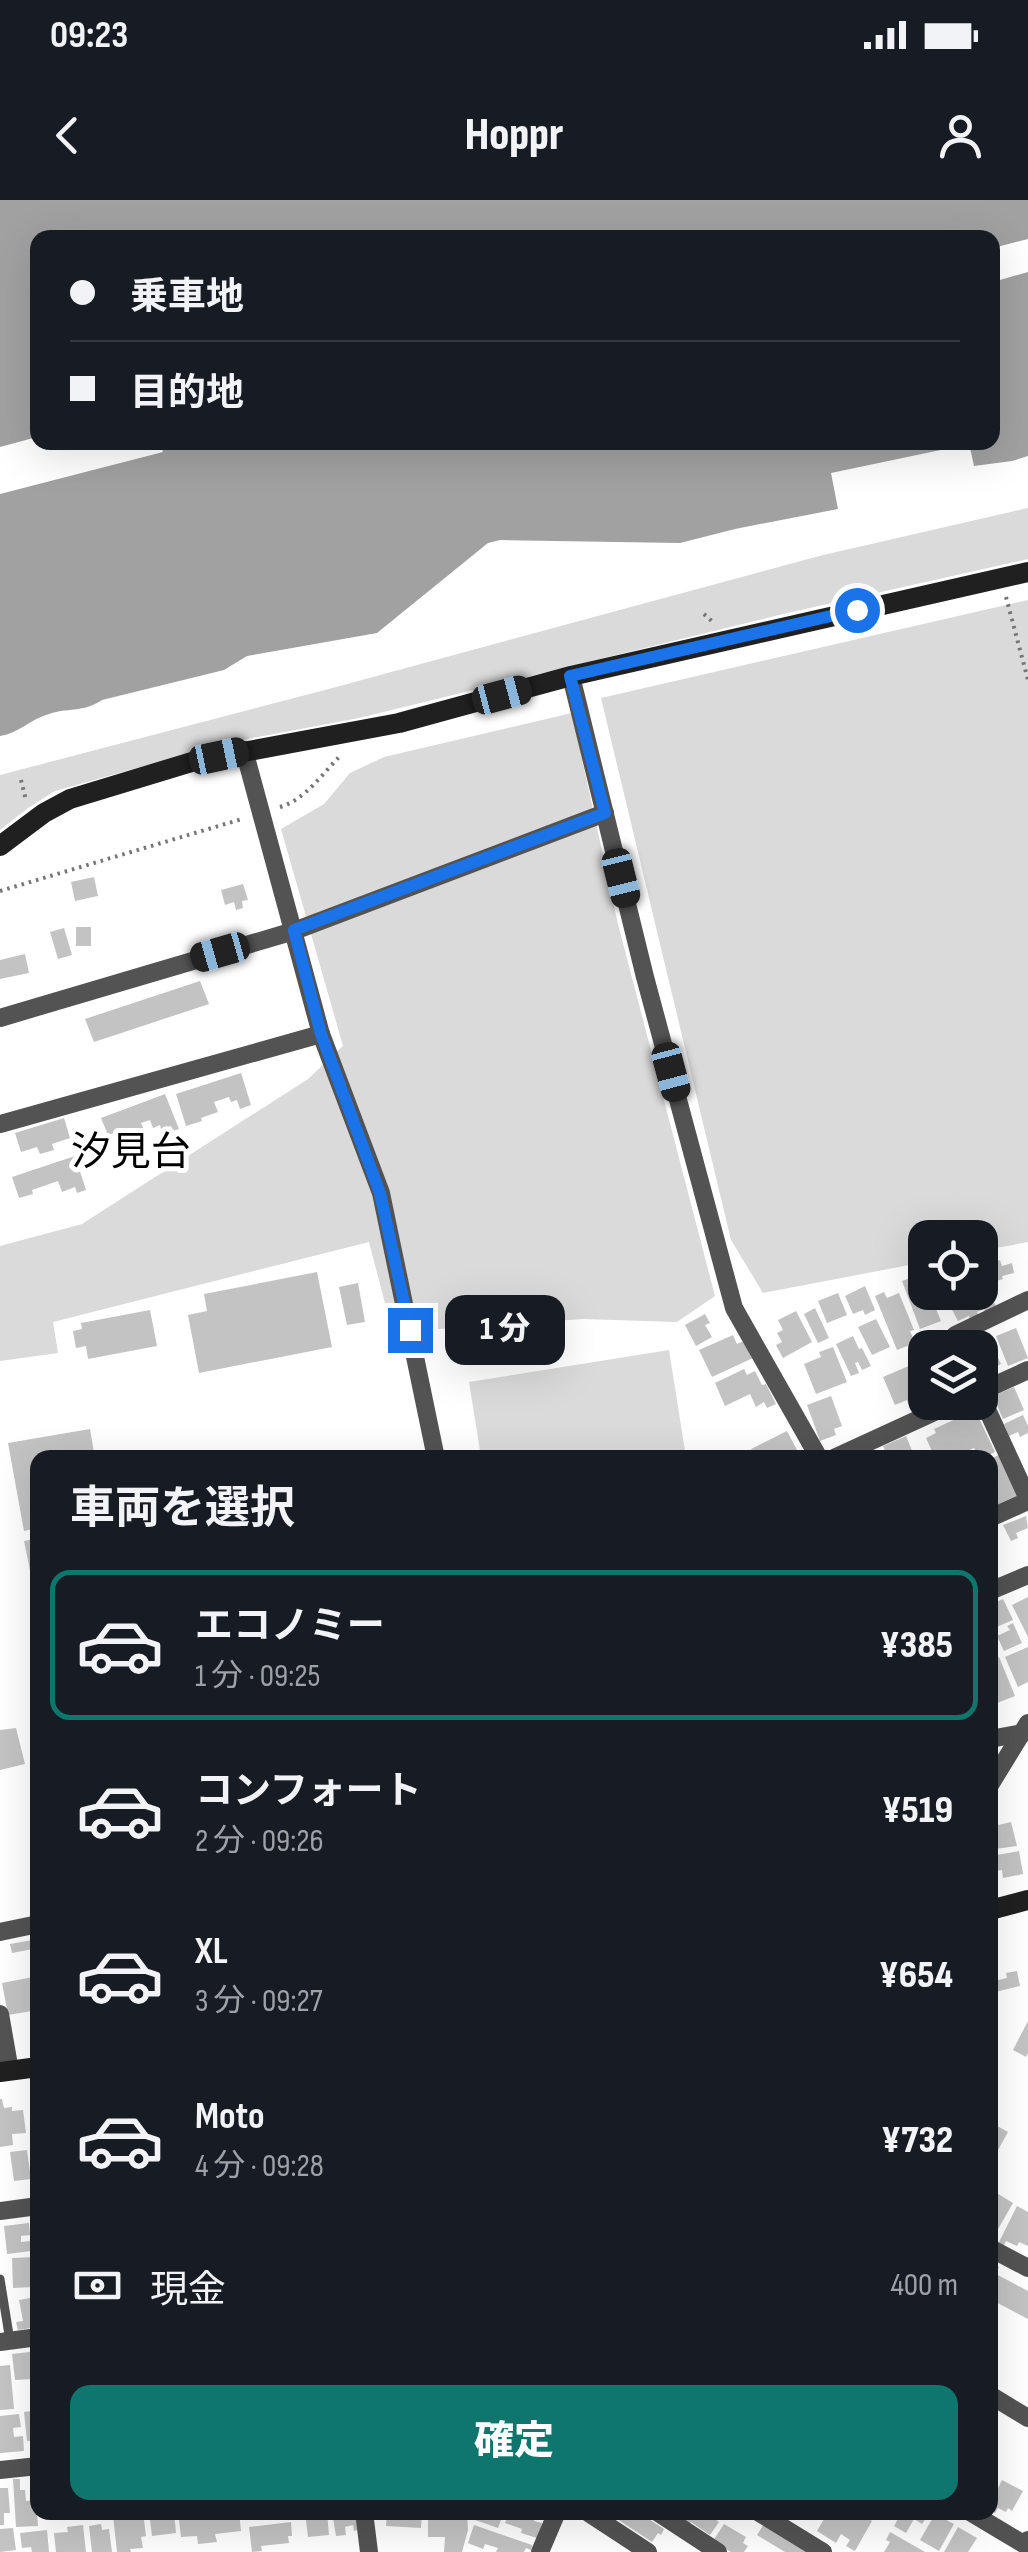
<!DOCTYPE html>
<html lang="ja">
<head>
<meta charset="utf-8">
<style>
	body { margin:0; font-family:"Sofia Sans Condensed","Noto Sans JP",sans-serif; background:#242831; color:#f1f3f6; height:100vh; display:flex; flex-direction:column; font-size:38px; white-space:nowrap }
	* { box-sizing:border-box; margin:0 }
	p { font-size:32px; color:#9ea1a6 }
	.icon { flex:none; width:55px; height:55px; fill:none; stroke:currentColor; stroke-width:2; stroke-linecap:round; stroke-linejoin:round }
	.map { position:relative; flex:1; overflow:hidden }
	.drawer { position:absolute; left:30px; top:1250px; width:968px; height:1070px; display:flex; flex-direction:column; background:#171b24; border-radius:20px; box-shadow:0 10px 40px #0002 }
	.drawer>* { flex:none }
	.top-card { position:absolute; left:30px; top:30px; width:970px; height:220px; border-radius:20px; box-shadow:0 10px 40px #0002; display:grid; align-content:center; height:220px; padding:0 40px; background:#171b24 }
	.buttons { position:absolute; left:908px; top:1020px; display:grid; gap:20px }
	.buttons a { display:grid; place-items:center; width:90px; height:90px; border-radius:20px; background:#171b24; box-shadow:0 10px 40px #0002; font-size:50px }
	.end { position:absolute; width:45px; height:45px; margin:-22px; border:12px solid #1a73e8; background:#fff; box-shadow:0 0 0 5px #fff }
	.from { border-radius:50% }
	.bubble { position:absolute; height:70px; border-radius:20px; background:#171b24; box-shadow:0 10px 40px #0002; font-size:32px; font-weight:800; line-height:70px; text-align:center }
	.car { position:absolute; width:30px; height:60px; margin:-30px -15px; border-radius:12px; box-shadow:0 0 8px 2px #0007; background:linear-gradient(#222 24%,#8ab4d8 0 40%,#222 0 76%,#8ab4d8 0 86%,#222 0) }
	.top-card b { display:flex; align-items:center; gap:35px; height:95px; font-size:38px }
	.top-card b+b { border-top:2px solid #363941 }
	.top-card i { width:25px; height:25px; background:#f1f3f6 }
	ul { padding:0; list-style:none }
	li { display:flex; align-items:center; gap:30px; height:150px; margin:0 20px 15px; padding:0 20px; border:5px solid transparent; border-radius:20px }
	li div { flex:1 }
	li b { display:block; font-size:38px }
	li em { font-style:normal; font-weight:800 }
	li.selected { border-color:#0f766e }
	li>.icon { width:90px; height:90px; stroke-width:1.5 }
	h2 { padding:0 40px; font-size:45px; line-height:120px }
	.pay { display:flex; align-items:center; gap:25px; height:110px; padding:0 40px; font-size:38px }
	.pay p { margin-inline-start:auto }
	.cta { display:flex; gap:20px; margin-top:auto; padding:20px 40px }
	.cta a { flex:1; height:115px; border-radius:20px; background:#0f766e; color:#fff; font-size:40px; font-weight:800; line-height:115px; text-align:center }
	.status { display:flex; justify-content:space-between; align-items:center; height:70px; padding:0 50px; background:#171b24; direction:ltr }
	.status svg { height:28px; fill:currentColor }
	header { display:flex; justify-content:space-between; align-items:center; height:130px; padding:0 40px; background:#171b24; font-size:45px; font-weight:800 }
	.map>svg:first-child { display:block }
	.green { fill:#dadada }
	.water { fill:#a1a1a1 }
	.pier { fill:#fff }
	.building { fill:#c3c3c3 }
	.lines { fill:none; stroke-linecap:round; stroke-linejoin:round }
	.path { stroke:#757575; stroke-width:4; stroke-dasharray:2.5 5; stroke-linecap:butt }
	.lane { stroke:#535353; stroke-width:9 }
	.street { stroke:#535353; stroke-width:18 }
	.secondary { stroke:#202020; stroke-width:20 }
	.route { stroke:#1a73e8; stroke-width:12 }
	.labels { text-anchor:middle; stroke-width:10; stroke-linejoin:round; paint-order:stroke }
	.neighbourhood-label { font-size:40px; fill:#000; stroke:#fff }
</style>
</head>
<body>
<div class="status"><b>09:23</b><svg viewBox="0 0 49 12"><path d="M0 12V9h3v3zM5 12V6h3v6zM10 12V3h3v9zM15 12V0h3v12zM26 1h20v11H26zM47 4h2v5h-2z"/></svg></div>
<header><svg class="icon" aria-label="back" viewBox="0 0 24 24"><path d="M15 5l-7 7 7 7"/></svg>Hoppr<svg class="icon" aria-label="person" viewBox="0 0 24 24"><circle cx="12" cy="8" r="4"/><path d="M4 21q1-7 8-7t8 7"/></svg></header>
<div class="map">
<svg width="1028" height="2352" viewBox="0 0 1028 2352">
	<rect width="100%" height="100%" fill="#fff"/>
	<g class="green">
		<path d="M 1028,308 L 1028,359 L 783,414 L 359,518 L 226,543 L 55,591 L 28,608 L 0,630 L 0,575 L 325,490 L 819,356 Z"/>
		<path d="M 1028,400 L 1028,1042 L 980,1051 L 980,1038 L 925,1038 L 925,1062 L 763,1093 L 731,1040 L 601,498 Z"/>
		<path d="M 572,513 L 618,724 L 715,1096 L 677,1122 L 583,1119 L 425,1130 L 392,1130 L 369,1042 L 53,1122 L 58,1153 L 0,1161 L 0,1046 L 82,1024 L 308,879 L 343,846 L 281,629 L 324,604 L 350,573 L 384,557 Z"/>
		<path d="M 669,1150 L 686,1257 L 481,1257 L 469,1182 Z"/>
	</g>
	<g class="water">
		<path d="M 0,0 L 1028,0 L 1028,39 L 993,48 L 992,38 L 38,38 L 38,242 L 954,242 L 955,247 L 831,273 L 838,309 L 735,329 L 680,343 L 500,340 L 488,343 L 377,433 L 247,456 L 224,470 L 102,500 C 83,513 67,507 46,515 C 30,520 17,534 0,536 Z"/>
		<path d="M 1028,72 L 1028,256 L 1012,261 L 974,266 L 969,243 L 992,242 L 993,82 Z"/>
	</g>
	<path class="pier" d="M 37,237 L 38,242 L 160,243 L 163,252 L 0,294 L 0,247 Z"/>
	<g class="building">
		<path d="M 94,677 L 98,696 L 75,701 L 71,682 Z"/>
		<path d="M 243,684 L 248,700 L 242,701 L 243,708 L 236,710 L 234,702 L 225,705 L 221,690 Z"/>
		<rect x="76" y="727" width="15" height="19"/>
		<path d="M 64,728 L 72,755 L 58,759 L 50,732 Z"/>
		<path d="M 25,754 L 29,773 L 0,779 L 0,760 Z"/>
		<path d="M 200,781 L 209,804 L 94,842 L 85,819 Z"/>
		<path d="M 241,873 L 251,905 L 240,909 L 237,900 L 231,902 L 229,897 L 214,902 L 218,912 L 201,918 L 202,921 L 186,926 L 176,894 Z"/>
		<path d="M 165,894 L 179,929 L 173,931 L 171,926 L 161,929 L 160,925 L 153,928 L 150,920 L 141,923 L 146,934 L 128,941 L 123,930 L 108,935 L 101,918 Z"/>
		<path d="M 64,918 L 70,938 L 52,944 L 54,950 L 40,954 L 37,947 L 21,952 L 15,933 Z"/>
		<path d="M 75,956 L 86,990 L 77,993 L 75,987 L 62,992 L 58,981 L 32,990 L 33,994 L 19,998 L 12,977 Z"/>
		<path d="M 1000,1060 L 1002,1066 L 1012,1063 L 1014,1073 L 1002,1076 L 1003,1079 L 996,1081 L 991,1063 Z"/>
		<path d="M 317,1072 L 332,1147 L 199,1173 L 188,1115 L 207,1111 L 204,1094 Z"/>
		<path d="M 918,1075 L 924,1089 L 920,1091 L 923,1097 L 930,1094 L 941,1121 L 920,1129 L 902,1081 Z"/>
		<path d="M 358,1083 L 365,1122 L 347,1125 L 339,1087 Z"/>
		<path d="M 865,1086 L 875,1110 L 865,1115 L 863,1110 L 853,1114 L 845,1096 Z"/>
		<path d="M 884,1092 L 887,1098 L 899,1093 L 914,1130 L 910,1131 L 915,1143 L 897,1150 L 875,1096 Z"/>
		<path d="M 989,1092 L 997,1108 L 986,1113 L 984,1109 L 977,1112 L 979,1116 L 970,1120 L 969,1116 L 958,1121 L 949,1104 L 968,1095 L 971,1101 Z"/>
		<path d="M 838,1093 L 847,1115 L 827,1123 L 818,1101 Z"/>
		<path d="M 815,1108 L 829,1138 L 818,1143 L 804,1114 Z"/>
		<path d="M 150,1110 L 157,1146 L 88,1159 L 86,1146 L 76,1148 L 73,1131 L 82,1129 L 81,1123 Z"/>
		<path d="M 796,1111 L 812,1142 L 783,1158 L 776,1145 L 782,1142 L 777,1133 L 783,1130 L 778,1120 Z"/>
		<path d="M 705,1114 L 710,1123 L 705,1125 L 712,1137 L 696,1146 L 685,1125 Z"/>
		<path d="M 876,1119 L 890,1147 L 872,1155 L 858,1127 Z"/>
		<path d="M 1016,1128 L 1028,1158 L 1008,1166 L 996,1136 Z"/>
		<path d="M 985,1131 L 1001,1164 L 983,1173 L 980,1167 L 980,1148 L 971,1148 L 967,1140 Z"/>
		<path d="M 733,1135 L 737,1144 L 746,1140 L 755,1157 L 712,1177 L 699,1150 Z"/>
		<path d="M 853,1136 L 859,1149 L 862,1148 L 871,1166 L 862,1170 L 858,1162 L 855,1163 L 859,1173 L 851,1176 L 836,1144 Z"/>
		<path d="M 833,1147 L 847,1182 L 816,1194 L 804,1164 L 821,1157 L 819,1152 Z"/>
		<path d="M 918,1162 L 925,1178 L 925,1196 L 908,1203 L 907,1200 L 895,1205 L 883,1177 Z"/>
		<path d="M 744,1169 L 747,1175 L 755,1171 L 762,1185 L 766,1184 L 776,1204 L 767,1208 L 764,1202 L 756,1207 L 750,1194 L 725,1206 L 715,1183 Z"/>
		<path d="M 1014,1187 L 1024,1210 L 1003,1219 L 993,1196 Z"/>
		<path d="M 831,1196 L 842,1226 L 834,1229 L 836,1235 L 820,1241 L 807,1205 Z"/>
		<path d="M 975,1210 L 995,1252 L 986,1256 L 984,1252 L 977,1255 L 974,1248 L 965,1252 L 967,1258 L 935,1258 L 926,1238 L 936,1233 L 934,1229 Z"/>
		<path d="M 1023,1215 L 1028,1226 L 1028,1233 L 1020,1237 L 1018,1232 L 1009,1236 L 1004,1224 Z"/>
		<path d="M 90,1229 L 95,1258 L 38,1258 L 38,1328 L 24,1331 L 8,1243 Z"/>
		<path d="M 787,1231 L 798,1252 L 789,1258 L 755,1258 L 751,1249 Z"/>
		<path d="M 906,1236 L 915,1258 L 888,1258 L 883,1246 Z"/>
		<path d="M 999,1255 L 1019,1297 L 998,1307 L 995,1303 L 990,1306 L 990,1259 Z"/>
		<path d="M 1026,1316 L 1028,1328 L 1016,1333 L 1018,1338 L 1011,1341 L 1003,1325 Z"/>
		<path d="M 38,1338 L 38,1399 L 36,1400 L 24,1341 Z"/>
		<path d="M 1028,1397 L 1028,1437 L 1012,1405 Z"/>
		<path d="M 1003,1399 L 1013,1420 L 994,1428 L 990,1421 L 990,1405 Z"/>
		<path d="M 1013,1423 L 1022,1443 L 1004,1451 L 997,1436 L 1010,1430 L 1007,1426 Z"/>
		<path d="M 1028,1447 L 1028,1482 L 1018,1487 L 1005,1457 Z"/>
		<path d="M 999,1457 L 1015,1496 L 997,1503 L 990,1486 L 990,1460 Z"/>
		<path d="M 16,1528 L 25,1564 L 0,1570 L 0,1530 Z"/>
		<path d="M 1011,1622 L 1017,1646 L 995,1649 L 990,1644 L 990,1627 Z"/>
		<path d="M 1019,1651 L 1023,1674 L 1003,1678 L 1002,1670 L 995,1671 L 991,1656 Z"/>
		<path d="M 38,1739 L 38,1748 L 12,1753 L 10,1744 Z"/>
		<path d="M 1017,1771 L 1020,1786 L 991,1793 L 990,1782 L 1007,1778 L 1006,1773 Z"/>
		<path d="M 38,1776 L 38,1810 L 8,1815 L 2,1783 Z"/>
		<path d="M 1028,1821 L 1028,1853 L 1026,1857 L 1013,1850 Z"/>
		<path d="M 0,1899 L 2,1899 L 4,1908 L 12,1907 L 12,1911 L 23,1910 L 26,1933 L 12,1934 L 13,1945 L 0,1947 Z"/>
		<path d="M 990,1922 L 1008,1932 L 997,1952 L 990,1949 Z"/>
		<path d="M 27,1950 L 31,1979 L 14,1981 L 10,1952 Z"/>
		<path d="M 990,1989 L 1013,2003 L 997,2031 L 990,2027 Z"/>
		<path d="M 1017,2006 L 1028,2012 L 1028,2046 L 1019,2042 L 1017,2046 L 1006,2041 L 1003,2047 L 998,2044 Z"/>
		<path d="M 29,2023 L 30,2035 L 21,2036 L 21,2042 L 30,2041 L 31,2051 L 7,2054 L 4,2026 Z"/>
		<path d="M 33,2057 L 34,2087 L 13,2088 L 12,2058 Z"/>
		<path d="M 992,2064 L 999,2067 L 996,2074 L 1028,2091 L 1028,2119 L 990,2099 Z"/>
		<path d="M 35,2097 L 38,2120 L 30,2121 L 31,2128 L 18,2130 L 16,2122 L 23,2121 L 19,2100 Z"/>
		<path d="M 38,2151 L 38,2189 L 34,2189 L 33,2179 L 15,2180 L 12,2154 Z"/>
		<path d="M 10,2165 L 14,2209 L 0,2210 L 0,2166 Z"/>
		<path d="M 38,2210 L 38,2240 L 27,2241 L 24,2212 Z"/>
		<path d="M 19,2214 L 21,2227 L 13,2228 L 14,2237 L 23,2236 L 24,2251 L 0,2253 L 0,2216 Z"/>
		<path d="M 13,2279 L 20,2279 L 20,2290 L 25,2290 L 26,2301 L 36,2300 L 38,2326 L 16,2327 Z"/>
		<path d="M 1002,2280 L 1023,2291 L 1012,2311 L 1008,2308 L 1006,2312 L 998,2308 L 995,2313 L 990,2310 L 990,2304 Z"/>
		<path d="M 0,2288 L 8,2288 L 10,2313 L 4,2313 L 4,2325 L 0,2325 Z"/>
		<path d="M 143,2312 L 146,2336 L 141,2337 L 143,2348 L 130,2349 L 131,2352 L 117,2352 L 113,2315 Z"/>
		<path d="M 149,2312 L 174,2312 L 176,2333 L 152,2336 Z"/>
		<path d="M 178,2312 L 239,2312 L 241,2331 L 215,2334 L 217,2342 L 198,2344 L 197,2336 L 181,2337 Z"/>
		<path d="M 305,2312 L 327,2312 L 329,2335 L 308,2337 Z"/>
		<path d="M 332,2312 L 355,2312 L 358,2330 L 354,2331 L 353,2325 L 345,2327 L 346,2335 L 336,2336 Z"/>
		<path d="M 387,2312 L 422,2312 L 421,2328 L 386,2326 Z"/>
		<path d="M 428,2312 L 467,2312 L 468,2330 L 462,2352 L 444,2352 L 445,2337 L 428,2337 Z"/>
		<path d="M 477,2312 L 504,2312 L 498,2328 L 475,2320 Z"/>
		<path d="M 509,2312 L 537,2312 L 534,2321 L 542,2323 L 537,2338 L 521,2333 L 522,2329 L 505,2323 Z"/>
		<path d="M 613,2312 L 638,2312 L 664,2329 L 661,2335 L 658,2333 L 652,2342 L 611,2315 Z"/>
		<path d="M 688,2312 L 705,2312 L 719,2322 L 710,2335 L 691,2322 L 687,2326 L 682,2322 Z"/>
		<path d="M 828,2312 L 858,2312 L 872,2321 L 855,2351 L 846,2346 L 850,2340 L 841,2334 L 836,2343 L 817,2331 Z"/>
		<path d="M 902,2312 L 930,2312 L 922,2324 L 914,2319 L 906,2333 L 894,2326 Z"/>
		<path d="M 935,2314 L 954,2324 L 939,2351 L 920,2340 Z"/>
		<path d="M 291,2322 L 292,2336 L 288,2336 L 289,2343 L 261,2346 L 262,2351 L 252,2352 L 249,2327 Z"/>
		<path d="M 101,2324 L 102,2330 L 109,2329 L 112,2352 L 92,2352 L 89,2326 Z"/>
		<path d="M 724,2324 L 746,2337 L 743,2343 L 748,2346 L 744,2352 L 731,2352 L 713,2341 Z"/>
		<path d="M 764,2324 L 811,2352 L 785,2352 L 757,2335 Z"/>
		<path d="M 83,2325 L 86,2352 L 56,2352 L 54,2333 L 68,2332 L 67,2327 Z"/>
		<path d="M 474,2325 L 532,2345 L 531,2350 L 526,2348 L 524,2352 L 496,2352 L 498,2348 L 485,2344 L 483,2349 L 468,2343 Z"/>
		<path d="M 958,2327 L 977,2338 L 968,2352 L 944,2352 Z"/>
		<path d="M 13,2328 L 16,2350 L 0,2352 L 0,2329 Z"/>
		<path d="M 47,2330 L 49,2352 L 32,2352 L 31,2347 L 22,2348 L 20,2333 Z"/>
		<path d="M 890,2332 L 925,2352 L 884,2352 L 890,2342 L 886,2340 Z"/>
	</g>
	<g class="lines">
		<g class="path">
			<path d="M 1006,397 L 1028,480"/>
			<path d="M 704,414 L 715,424"/>
			<path d="M 21,580 L 26,600"/>
			<path d="M 280,607 C 305,600 322,574 340,556"/>
			<path d="M 0,691 L 242,619"/>
		</g>
		<path class="lane" d="M 0,2079 L 10,2141"/>
		<g class="street">
			<path d="M 571,476 L 645,777 L 734,1108 L 819,1258"/>
			<path d="M 244,550 L 321,834 L 381,993 L 436,1258"/>
			<path d="M 0,818 L 294,731 L 605,613"/>
			<path d="M 0,924 L 321,834"/>
			<path d="M 960,1148 L 955,1135 L 1028,1100"/>
			<path d="M 980,1192 L 1028,1170"/>
			<path d="M 980,1194 L 1028,1299"/>
			<path d="M 834,1258 L 956,1202"/>
			<path d="M 990,1318 L 1028,1301"/>
			<path d="M 990,1391 L 1028,1375"/>
			<path d="M 990,1539 L 1028,1532"/>
			<path d="M 990,1585 L 1028,1523"/>
			<path d="M 0,1732 L 38,1724"/>
			<path d="M 0,1814 L 10,1871"/>
			<path d="M 0,2011 L 38,2006"/>
			<path d="M 990,2048 L 1028,2068"/>
			<path d="M 0,2142 L 38,2137"/>
			<path d="M 990,2195 L 1028,2218"/>
			<path d="M 0,2270 L 38,2266"/>
			<path d="M 364,2312 L 369,2352"/>
			<path d="M 587,2312 L 648,2352"/>
			<path d="M 657,2312 L 718,2352"/>
			<path d="M 758,2312 L 823,2352"/>
			<path d="M 970,2312 L 1025,2345 L 1028,2340"/>
			<path d="M 540,2352 L 557,2312"/>
		</g>
		<g class="secondary">
			<path d="M 0,646 L 44,613 L 70,599 L 195,561 L 399,523 L 571,476 L 1028,372"/>
			<path d="M 990,1710 L 1028,1700"/>
			<path d="M 0,1872 L 38,1867"/>
		</g>
	</g>
	<g class="lines">
		<path class="route" d="M 410,1130 L 380,993 L 321,834 L 294,730 L 605,613 L 570,476 L 857,410"/>
	</g>
	<g class="labels">
		<g class="neighbourhood-label">
			<text x="131" y="965">汐見台</text>
		</g>
	</g>
</svg>
<div class="buttons">
<a><svg class="icon" aria-label="locate" viewBox="0 0 24 24"><circle cx="12" cy="12" r="6"/><path d="M12 2v4M12 18v4M2 12h4M18 12h4"/></svg></a>
<a><svg class="icon" aria-label="layers" viewBox="0 0 24 24"><path d="M12 4l9 5-9 5-9-5zM3 14l9 5 9-5"/></svg></a>
</div>
<i class="end from" style="left:857px;top:410px"></i>
<i class="end" style="left:410px;top:1130px"></i>
<div class="bubble" style="left:445px;top:1095px;width:120px">1 分</div>
<i class="car" style="left:502px;top:495px;rotate:75deg"></i>
<i class="car" style="left:219px;top:556px;rotate:78deg"></i>
<i class="car" style="left:621px;top:678px;rotate:166deg"></i>
<i class="car" style="left:220px;top:752px;rotate:254deg"></i>
<i class="car" style="left:671px;top:872px;rotate:165deg"></i>
<div class="top-card">
<b><i class="from"></i>乗車地</b>
<b><i></i>目的地</b>
</div>
<section class="drawer">
<h2>車両を選択</h2>
<ul>
<li class="selected"><svg class="icon" aria-label="car" viewBox="0 0 24 24"><path d="M5 17H2v-5l4-1 3-4h7l3 4 3 1v5h-3M9 17h6M6 11h13"/><circle cx="7" cy="17" r="2"/><circle cx="17" cy="17" r="2"/></svg><div><b>エコノミー</b><p>1 分 · 09:25</p></div><em>¥385</em></li>
<li><svg class="icon" aria-label="car" viewBox="0 0 24 24"><path d="M5 17H2v-5l4-1 3-4h7l3 4 3 1v5h-3M9 17h6M6 11h13"/><circle cx="7" cy="17" r="2"/><circle cx="17" cy="17" r="2"/></svg><div><b>コンフォート</b><p>2 分 · 09:26</p></div><em>¥519</em></li>
<li><svg class="icon" aria-label="car" viewBox="0 0 24 24"><path d="M5 17H2v-5l4-1 3-4h7l3 4 3 1v5h-3M9 17h6M6 11h13"/><circle cx="7" cy="17" r="2"/><circle cx="17" cy="17" r="2"/></svg><div><b>XL</b><p>3 分 · 09:27</p></div><em>¥654</em></li>
<li><svg class="icon" aria-label="car" viewBox="0 0 24 24"><path d="M5 17H2v-5l4-1 3-4h7l3 4 3 1v5h-3M9 17h6M6 11h13"/><circle cx="7" cy="17" r="2"/><circle cx="17" cy="17" r="2"/></svg><div><b>Moto</b><p>4 分 · 09:28</p></div><em>¥732</em></li>
</ul>
<div class="pay"><svg class="icon" aria-label="cash" viewBox="0 0 24 24"><path d="M3 7h18v10H3z"/><circle cx="12" cy="12" r="2"/></svg>現金<p>400 m</p></div>
<div class="cta"><a>確定</a></div>
</section>
</div>
</body>
</html>
